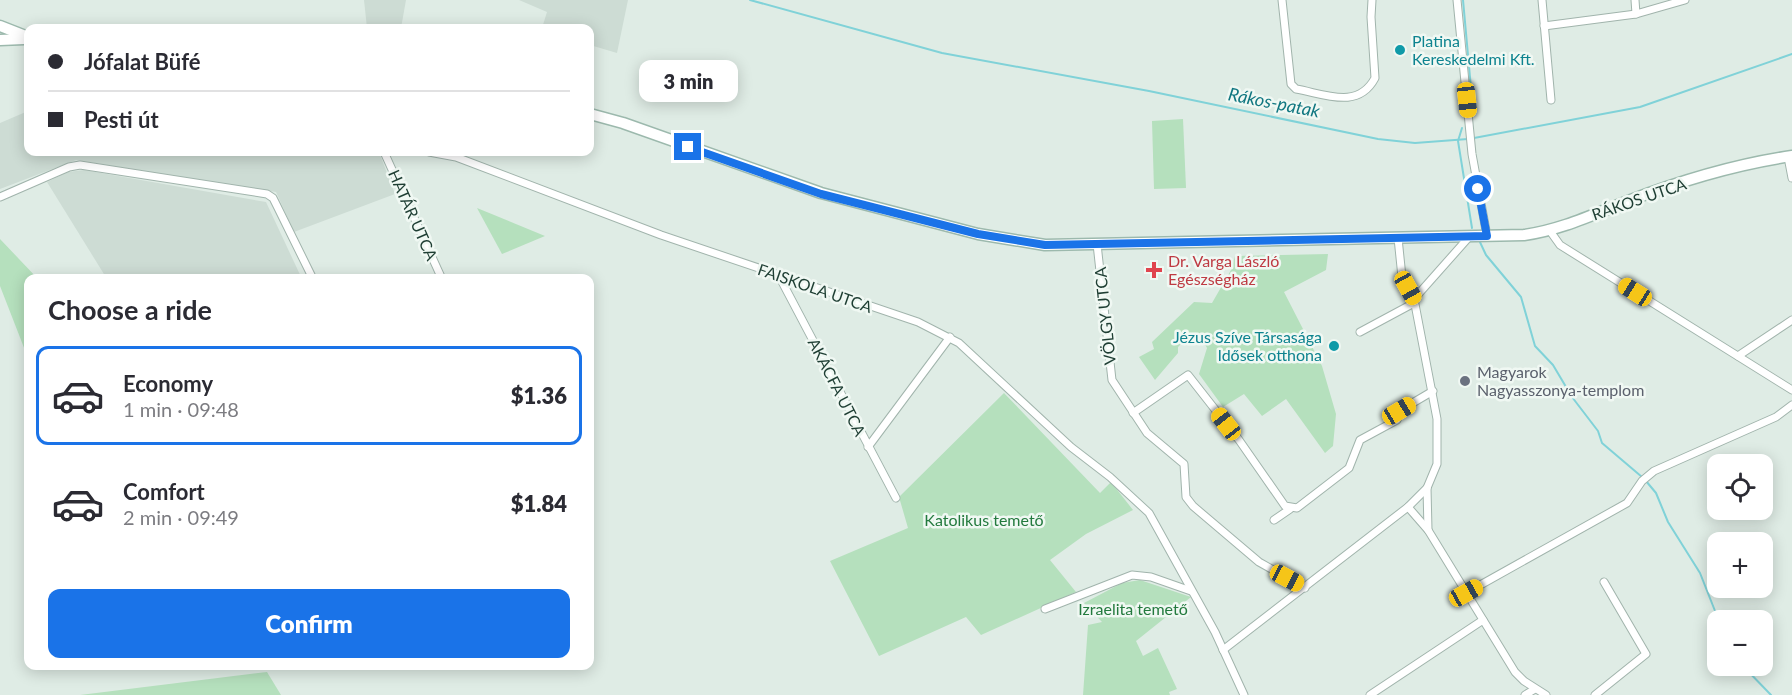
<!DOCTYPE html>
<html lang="en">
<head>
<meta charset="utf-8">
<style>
	body { margin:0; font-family:Lato,sans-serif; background:#f7f7f7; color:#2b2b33; height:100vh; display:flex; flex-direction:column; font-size:22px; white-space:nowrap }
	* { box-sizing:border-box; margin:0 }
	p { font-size:20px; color:#7c7c81 }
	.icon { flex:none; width:33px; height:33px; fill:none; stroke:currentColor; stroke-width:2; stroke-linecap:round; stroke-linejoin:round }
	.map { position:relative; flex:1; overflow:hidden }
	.drawer { position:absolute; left:24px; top:274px; width:570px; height:396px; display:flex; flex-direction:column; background:#fff; border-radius:12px; box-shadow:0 3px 15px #0003 }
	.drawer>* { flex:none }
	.guide { position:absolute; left:24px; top:24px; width:570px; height:132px; border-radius:12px; box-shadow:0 3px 15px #0003; display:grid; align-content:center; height:132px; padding:0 24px; background:#fff }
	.buttons { position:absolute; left:1707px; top:454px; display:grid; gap:12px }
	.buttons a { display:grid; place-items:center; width:66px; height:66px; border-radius:12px; background:#fff; box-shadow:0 3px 15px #0003; font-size:30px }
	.end { position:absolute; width:27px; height:27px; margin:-14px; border:8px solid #1a73e8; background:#fff; box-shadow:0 0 0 3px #fff }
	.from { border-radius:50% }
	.bubble { position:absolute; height:42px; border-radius:12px; background:#fff; box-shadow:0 3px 15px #0003; font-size:20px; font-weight:800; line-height:42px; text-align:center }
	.car { position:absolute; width:18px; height:36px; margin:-18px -9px; border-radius:8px; box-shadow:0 0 4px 2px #0007; background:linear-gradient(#f5c518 24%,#345 0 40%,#f5c518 0 76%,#345 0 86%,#f5c518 0) }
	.guide b { display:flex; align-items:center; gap:21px; height:57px; font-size:22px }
	.guide b+b { border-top:2px solid #e1e1e2 }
	.guide i { width:15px; height:15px; background:#2b2b33 }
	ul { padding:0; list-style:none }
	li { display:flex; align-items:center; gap:18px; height:99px; margin:0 12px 9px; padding:0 12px; border:3px solid transparent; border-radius:12px }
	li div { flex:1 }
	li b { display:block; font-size:22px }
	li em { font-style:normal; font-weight:800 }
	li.current { border-color:#1a73e8 }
	li>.icon { width:54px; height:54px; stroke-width:1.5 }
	h2 { padding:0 24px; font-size:27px; line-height:72px }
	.action { display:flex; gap:12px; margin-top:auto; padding:12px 24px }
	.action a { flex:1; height:69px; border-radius:12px; background:#1a73e8; color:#fff; font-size:24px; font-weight:800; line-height:69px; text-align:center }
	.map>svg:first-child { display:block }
	.built { fill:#cddcd4 }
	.green { fill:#b5e0bd }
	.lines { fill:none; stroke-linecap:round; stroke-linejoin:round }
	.stream { stroke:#80d2d8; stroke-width:2 }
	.minor-casing { stroke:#a1b4ac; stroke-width:9 }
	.secondary-casing { stroke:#9cb9ad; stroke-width:13 }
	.minor { stroke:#fff; stroke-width:7 }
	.secondary { stroke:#fff; stroke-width:10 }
	.route { stroke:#1a73e8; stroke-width:8 }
	.culture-dot { fill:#0f9aa8; stroke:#f0f8f3; stroke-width:2 }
	.health-dot { fill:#e0444e; stroke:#f0f8f3; stroke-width:2 }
	.worship-dot { fill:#6b7280; stroke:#f0f8f3; stroke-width:2 }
	.labels { text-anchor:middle; stroke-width:5; stroke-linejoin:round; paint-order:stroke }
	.culture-label { font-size:16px; fill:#0d838f; stroke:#f0f8f3; text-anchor:start }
	.street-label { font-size:16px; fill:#1e3e33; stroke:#f0f8f3 }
	.health-label { font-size:16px; fill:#be3a42; stroke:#f0f8f3; text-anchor:start }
	.worship-label { font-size:16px; fill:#5b616d; stroke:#f0f8f3; text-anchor:start }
	.park-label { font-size:16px; fill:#237a3e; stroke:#f0f8f3 }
	.water-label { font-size:18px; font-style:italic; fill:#117781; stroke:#f0f8f3 }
</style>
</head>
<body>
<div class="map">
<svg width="1792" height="695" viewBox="0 0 1792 695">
	<rect width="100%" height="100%" fill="#dfece5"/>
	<g class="built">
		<path d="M 364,0 L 406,0 L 401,28 L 367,28 Z"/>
		<path d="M 519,0 L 628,0 L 617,53 L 590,45 L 590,28 L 542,28 L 547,12 Z"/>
		<path d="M 28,111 L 28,152 L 379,152 L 395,194 L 294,232 L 276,192 L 76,160 L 0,189 L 0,123 Z"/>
		<path d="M 84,170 L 266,202 L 302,279 L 107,279 L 47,182 L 68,172 Z"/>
	</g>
	<g class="green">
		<path d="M 1183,119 L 1186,188 L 1154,189 L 1152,121 Z"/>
		<path d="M 477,208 L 545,236 L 502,254 Z"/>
		<path d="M 0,239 L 38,279 L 28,279 L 28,358 L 0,286 Z"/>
		<path d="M 1328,254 L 1326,270 L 1284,292 L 1322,366 L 1336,414 L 1333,446 L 1325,453 L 1286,399 L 1262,416 L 1244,394 L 1223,407 L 1199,374 L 1207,348 L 1200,335 L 1189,336 L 1178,347 L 1178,353 L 1155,380 L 1139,357 L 1154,349 L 1152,342 L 1194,302 L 1212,303 L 1231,270 L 1235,256 Z"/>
		<path d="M 1004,393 L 1100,493 L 1111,482 L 1133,510 L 1086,534 L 1050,560 L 1076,592 L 981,635 L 966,617 L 879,656 L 830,561 L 908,528 L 899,497 Z"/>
		<path d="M 1140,580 L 1191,597 L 1136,641 L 1143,656 L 1158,648 L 1177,689 L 1169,692 L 1170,695 L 1083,695 L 1088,625 L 1102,622 L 1084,603 L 1122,583 Z"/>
		<path d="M 267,672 L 281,695 L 80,695 Z"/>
	</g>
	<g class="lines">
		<g class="stream">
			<path d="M 750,0 L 942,53 L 1149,91 L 1378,139 L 1415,143 L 1468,139"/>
			<path d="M 1463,0 L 1472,99"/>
			<path d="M 1462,128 L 1458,141 L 1472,228"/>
			<path d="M 1474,138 L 1640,107 L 1792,54"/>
			<path d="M 1479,240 L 1486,255 L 1521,297 L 1535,346 L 1553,365 L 1572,397 L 1598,431 L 1602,443 L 1642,477"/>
			<path d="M 1646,481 L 1656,493 L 1668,522 L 1700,573 L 1719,621"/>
			<path d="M 1743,666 L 1771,695"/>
		</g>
		<g class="minor-casing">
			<g id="minor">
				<path d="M 1282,0 L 1291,84 L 1296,89 C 1325,94 1358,110 1375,78 L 1371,17 L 1372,0"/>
				<path d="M 1457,0 L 1472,154 L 1487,236"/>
				<path d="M 1542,0 L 1551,100"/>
				<path d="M 1635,0 L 1636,14"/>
				<path d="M 1544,26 L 1636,14 L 1685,0"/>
				<path d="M 384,152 L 442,279"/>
				<path d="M 429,152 L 456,157 L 661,235 L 918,322 L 959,343 L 1071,447 L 1110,477 L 1149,513 L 1215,632 L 1244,695"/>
				<path d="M 1788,157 L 1792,178"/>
				<path d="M 0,197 L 69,167 L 80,165 L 267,194 L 273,198 L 277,206 L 313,279"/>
				<path d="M 1550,231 L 1560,245 L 1792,390"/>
				<path d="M 1398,238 L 1402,277 L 1414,299 L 1437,419 L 1437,464 L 1427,488 L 1428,530 L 1515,672 L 1524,681 L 1546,695"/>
				<path d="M 1097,244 L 1112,380 L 1147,433 L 1184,464 L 1186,497 L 1193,506 L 1259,562 L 1305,588"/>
				<path d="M 779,276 L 896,498"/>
				<path d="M 1414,299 L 1469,237"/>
				<path d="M 1360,332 L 1414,303"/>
				<path d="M 1738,356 L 1792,320"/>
				<path d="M 1133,413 L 1188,375 L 1239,440 L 1285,506 L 1297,508 L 1349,468 L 1360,440 L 1397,420 L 1399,411 L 1433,391"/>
				<path d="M 868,447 L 950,337"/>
				<path d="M 1408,507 L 1428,530"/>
				<path d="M 1274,520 L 1290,509"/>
				<path d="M 1466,593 L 1627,503 L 1642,481 L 1654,471 L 1776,417 L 1792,405"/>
				<path d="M 1045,609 L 1132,575 L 1151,577 L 1191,591"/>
				<path d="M 1223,650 L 1408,507 L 1427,488"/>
				<path d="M 1370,695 L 1483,620"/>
				<path d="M 1525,695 L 1535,689"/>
				<path d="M 1595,695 L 1646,654 L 1604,582"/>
			</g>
		</g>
		<g class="secondary-casing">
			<g id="secondary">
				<path d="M 0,26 L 28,37"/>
				<path d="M 0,40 L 24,39"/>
				<path d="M 590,114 L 623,123 L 821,193 L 978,234 L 1045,245 L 1524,235 C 1561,230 1594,214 1628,201 C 1680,181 1737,164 1792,156"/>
			</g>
		</g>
		<use href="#minor" class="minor"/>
		<use href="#secondary" class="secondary"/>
	</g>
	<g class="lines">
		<path class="route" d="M 688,147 L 821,194 L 978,234 L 1045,245 L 1487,236 L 1478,189"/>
	</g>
	<g class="culture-dot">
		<circle cx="1400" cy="50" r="6"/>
		<circle cx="1334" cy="346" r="6"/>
	</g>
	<path class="health-dot" d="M1151 261h6v6h6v6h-6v6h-6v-6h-6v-6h6z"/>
	<circle class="worship-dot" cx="1465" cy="381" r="6"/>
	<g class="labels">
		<g class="culture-label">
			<text x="1412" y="47">Platina<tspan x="1412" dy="18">Kereskedelmi Kft.</tspan></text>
			<text x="1322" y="343" text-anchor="end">Jézus Szíve Társasága<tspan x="1322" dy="18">Idősek otthona</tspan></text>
		</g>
		<g class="street-label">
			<text transform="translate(1639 199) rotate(-19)" y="6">RÁKOS UTCA</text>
			<text transform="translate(413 215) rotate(66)" y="6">HATÁR UTCA</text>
			<text transform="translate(815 288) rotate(19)" y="6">FAISKOLA UTCA</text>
			<text transform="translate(1105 316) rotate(-96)" y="6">VÖLGY UTCA</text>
			<text transform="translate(837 387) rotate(63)" y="6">AKÁCFA UTCA</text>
		</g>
		<g class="health-label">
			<text x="1168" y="267">Dr. Varga László<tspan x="1168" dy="18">Egészségház</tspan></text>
		</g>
		<g class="worship-label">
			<text x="1477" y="378">Magyarok<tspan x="1477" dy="18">Nagyasszonya-templom</tspan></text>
		</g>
		<g class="park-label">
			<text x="984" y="526">Katolikus temető</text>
			<text x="1133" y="615">Izraelita temető</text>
		</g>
		<g class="water-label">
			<text transform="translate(1274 103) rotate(11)" y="6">Rákos-patak</text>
		</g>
	</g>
</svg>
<div class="buttons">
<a><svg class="icon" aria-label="locate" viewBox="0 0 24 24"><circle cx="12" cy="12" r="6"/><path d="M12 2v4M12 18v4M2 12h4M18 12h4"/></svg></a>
<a>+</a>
<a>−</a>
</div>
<i class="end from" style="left:1478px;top:189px"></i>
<i class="end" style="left:688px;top:147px"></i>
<div class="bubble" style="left:639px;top:60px;width:99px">3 min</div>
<i class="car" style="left:1467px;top:100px;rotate:174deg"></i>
<i class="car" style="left:1408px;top:288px;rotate:151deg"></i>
<i class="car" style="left:1635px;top:292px;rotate:302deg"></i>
<i class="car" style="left:1399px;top:411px;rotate:59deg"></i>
<i class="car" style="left:1226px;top:424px;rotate:322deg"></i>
<i class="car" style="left:1287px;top:578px;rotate:118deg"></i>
<i class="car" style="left:1466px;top:593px;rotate:61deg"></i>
<div class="guide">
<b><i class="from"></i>Jófalat Büfé</b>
<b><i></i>Pesti út</b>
</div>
<section class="drawer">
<h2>Choose a ride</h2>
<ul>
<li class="current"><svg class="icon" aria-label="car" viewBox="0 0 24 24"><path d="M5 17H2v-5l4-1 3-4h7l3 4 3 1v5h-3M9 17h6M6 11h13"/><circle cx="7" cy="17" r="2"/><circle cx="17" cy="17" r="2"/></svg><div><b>Economy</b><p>1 min · 09:48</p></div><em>$1.36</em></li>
<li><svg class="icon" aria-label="car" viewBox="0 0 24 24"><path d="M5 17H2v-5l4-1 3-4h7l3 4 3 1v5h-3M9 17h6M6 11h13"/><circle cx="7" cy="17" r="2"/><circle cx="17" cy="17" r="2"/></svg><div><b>Comfort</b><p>2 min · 09:49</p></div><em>$1.84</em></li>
</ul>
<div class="action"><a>Confirm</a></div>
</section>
</div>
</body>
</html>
